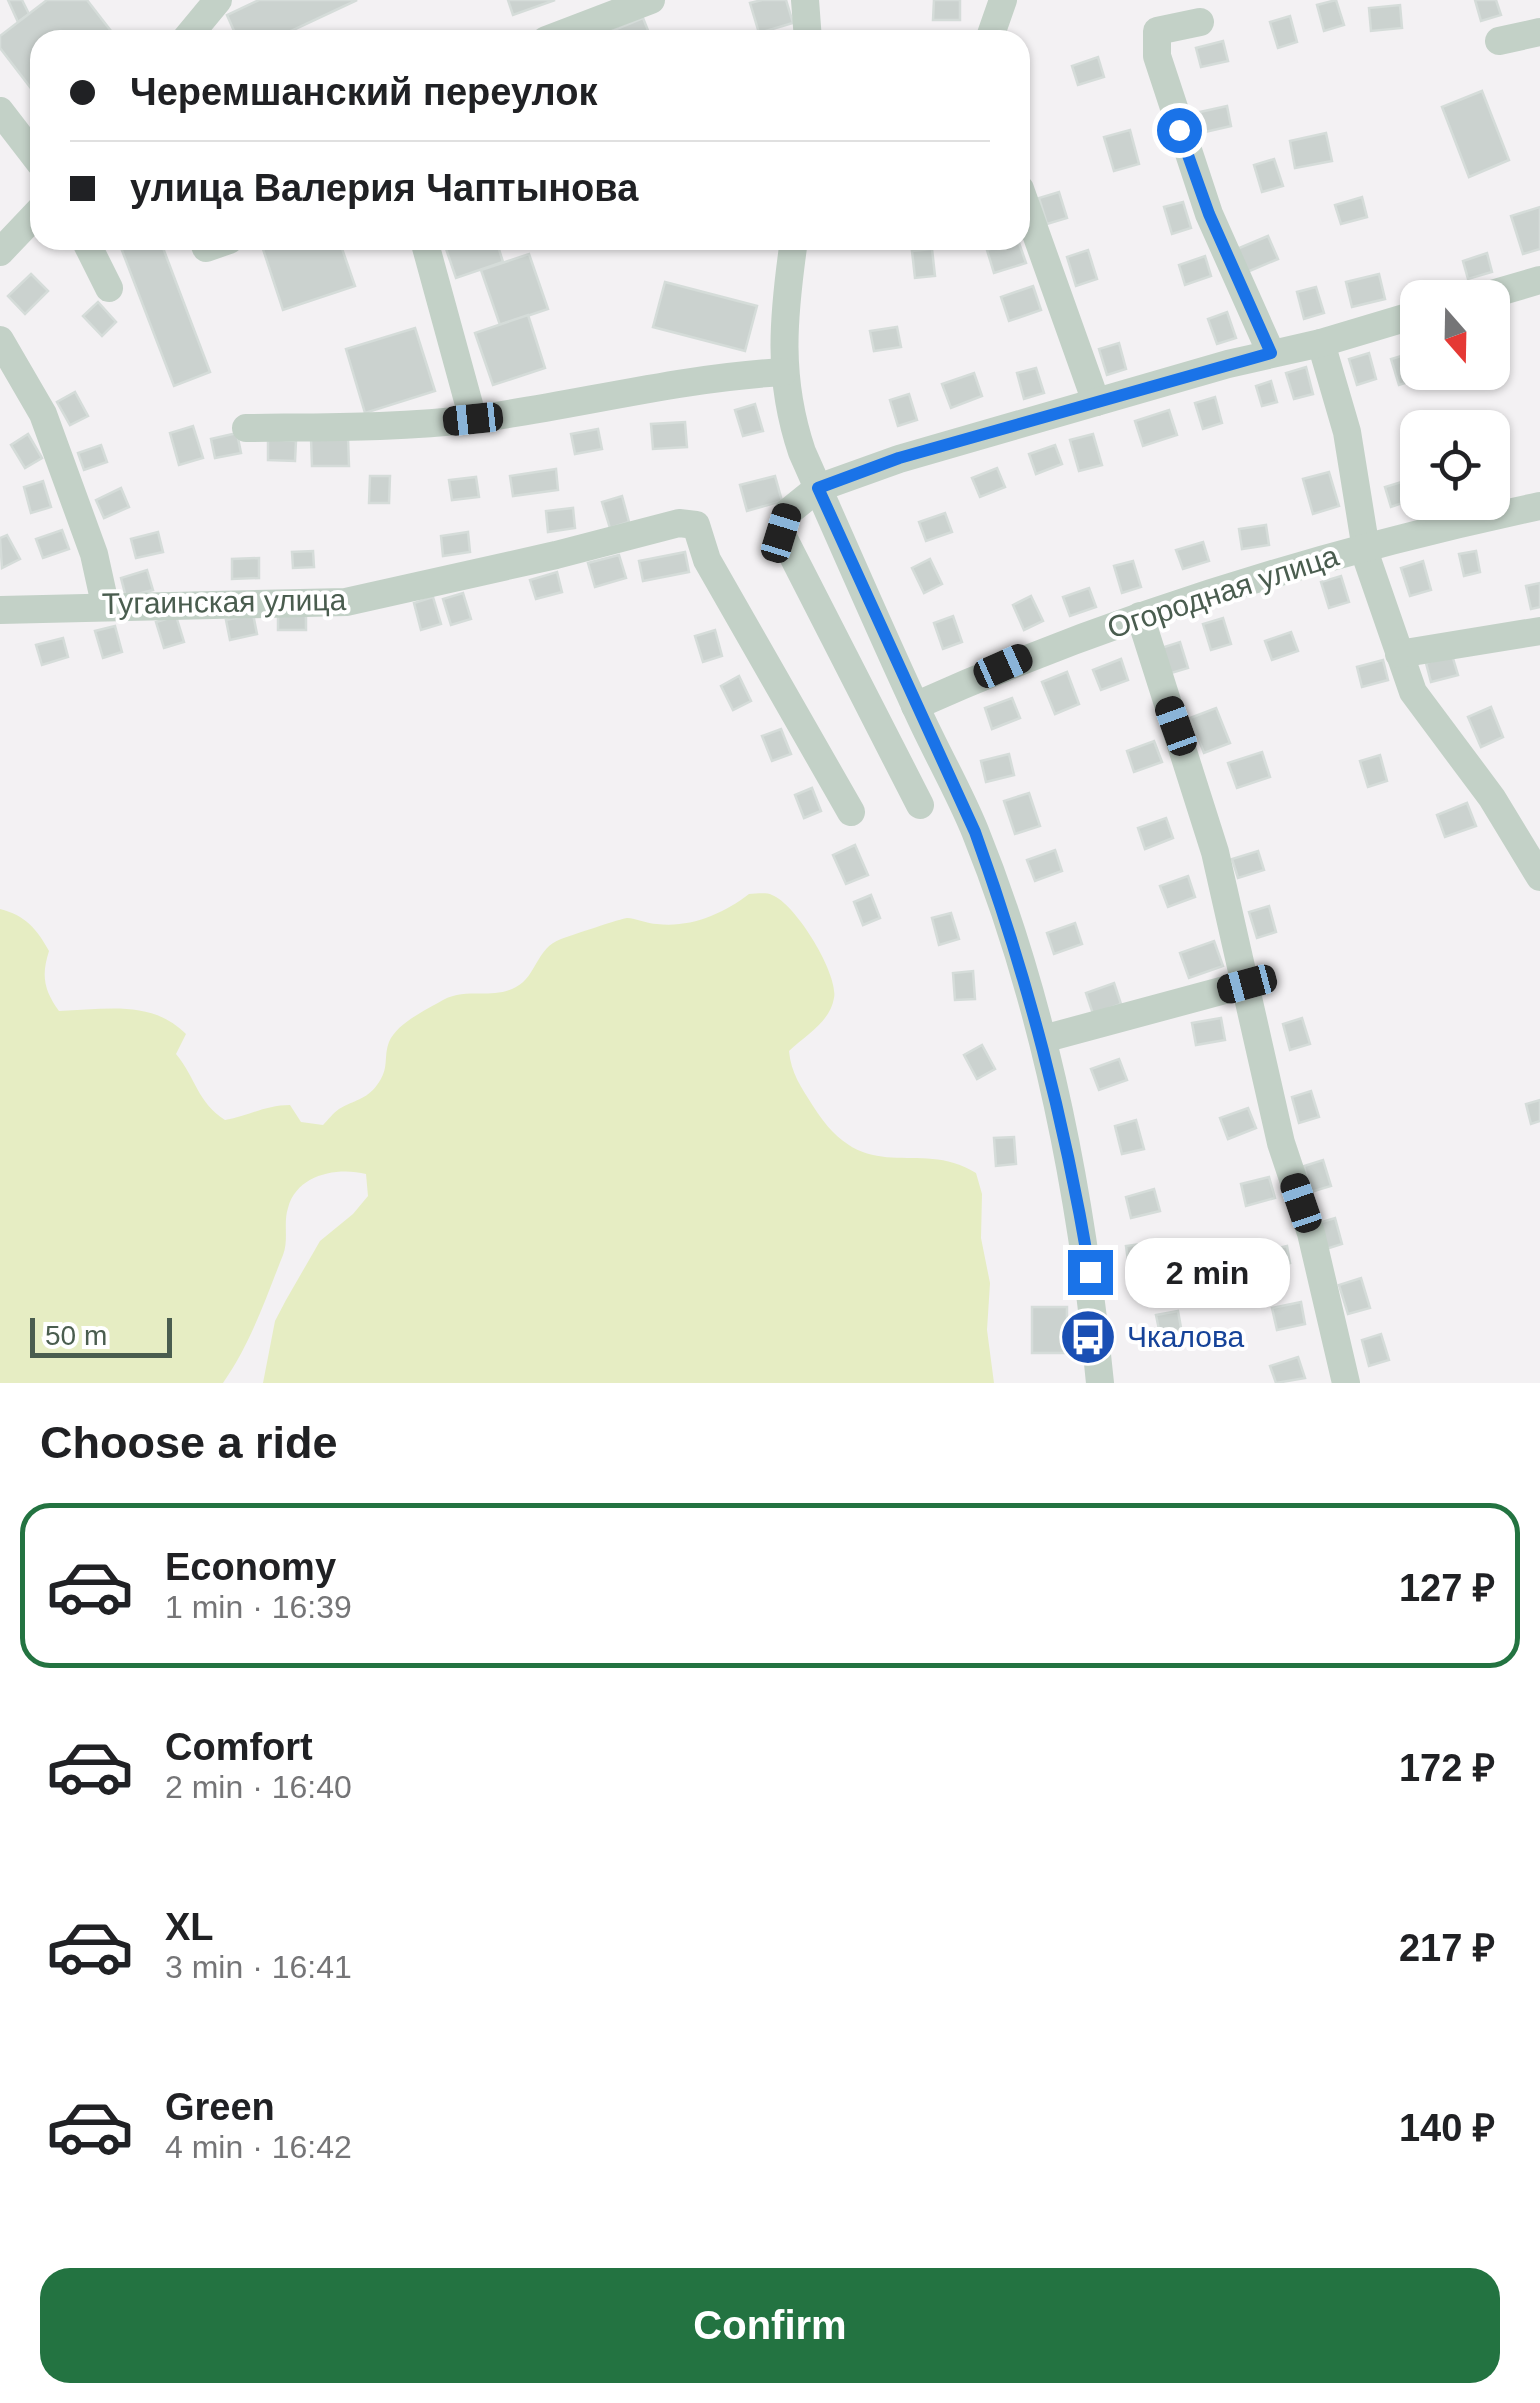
<!DOCTYPE html>
<html lang="en">
<head>
<meta charset="utf-8">
<style>
	body { margin:0; font-family:Arial,sans-serif; background:#f2f2f2; color:#202124; height:100vh; display:flex; flex-direction:column; font-size:38px; white-space:nowrap }
	* { box-sizing:border-box; margin:0 }
	p { font-size:32px; color:#757577 }
	.icon { flex:none; width:55px; height:55px; fill:none; stroke:currentColor; stroke-width:2; stroke-linecap:round; stroke-linejoin:round }
	.map { position:relative; height:1383px; overflow:hidden }
	.panel { display:flex; flex-direction:column; background:#fff; flex:1 }
	.panel>* { flex:none }
	.banner { position:absolute; left:30px; top:30px; width:1000px; height:220px; border-radius:30px; box-shadow:0 2px 8px #0004; display:grid; align-content:center; height:220px; padding:0 40px; background:#fff }
	.needle { width:65px; rotate:160deg }
	.tools { position:absolute; left:1400px; top:280px; display:grid; gap:20px }
	.tools a { display:grid; place-items:center; width:110px; height:110px; border-radius:20px; background:#fff; box-shadow:0 2px 8px #0004; font-size:50px }
	.scale { position:absolute; left:30px; bottom:25px; width:142px; box-sizing:border-box; padding-left:10px; border:5px solid #4a5d4f; border-top:0; font-size:28px; line-height:35px; white-space:nowrap; color:#4a5d4f; -webkit-text-stroke:8px #fff; paint-order:stroke }
	.end { position:absolute; width:45px; height:45px; margin:-22px; border:12px solid #1a73e8; background:#fff; box-shadow:0 0 0 5px #fff }
	.from { border-radius:50% }
	.bubble { position:absolute; height:70px; border-radius:30px; background:#fff; box-shadow:0 2px 8px #0004; font-size:32px; font-weight:700; line-height:70px; text-align:center }
	.car { position:absolute; width:30px; height:60px; margin:-30px -15px; border-radius:12px; box-shadow:0 0 8px 2px #0007; background:linear-gradient(#222 24%,#8ab4d8 0 40%,#222 0 76%,#8ab4d8 0 86%,#222 0) }
	.banner b { display:flex; align-items:center; gap:35px; height:95px; font-size:38px }
	.banner b+b { border-top:2px solid #e0e0e0 }
	.banner i { width:25px; height:25px; background:#202124 }
	ul { padding:0; list-style:none }
	li { display:flex; align-items:center; gap:30px; height:165px; margin:0 20px 15px; padding:0 20px; border:5px solid transparent; border-radius:30px }
	li div { flex:1 }
	li b { display:block; font-size:38px }
	li em { font-style:normal; font-weight:700 }
	li.on { border-color:#237341 }
	li>.icon { width:90px; height:90px; stroke-width:1.5 }
	h2 { padding:0 40px; font-size:45px; line-height:120px }
	.button { display:flex; gap:20px; margin-top:auto; padding:20px 40px }
	.button a { flex:1; height:115px; border-radius:30px; background:#237341; color:#fff; font-size:40px; font-weight:700; line-height:115px; text-align:center }
	.map>svg:first-child { display:block }
	.green { fill:#e6edc3 }
	.building { fill:#cbd2cf; stroke:#d5dcd9; stroke-width:2.5 }
	.lines { fill:none; stroke-linecap:round; stroke-linejoin:round }
	.minor { stroke:#c3d1c7; stroke-width:28 }
	.route { stroke:#1a73e8; stroke-width:12 }
	.labels { text-anchor:middle; stroke-width:8; stroke-linejoin:round; paint-order:stroke }
	.street-label { font-size:30px; fill:#4a5d4f; stroke:#fff }
	.transit-label { font-size:30px; fill:#164399; stroke:#fff; text-anchor:start }
</style>
</head>
<body>
<div class="map">
<svg width="1540" height="1383" viewBox="0 0 1540 1383">
	<rect width="100%" height="100%" fill="#f3f1f3"/>
	<path class="green" d="M 749,894 C 756,894 766,892 772,895 C 796,904 839,975 834,998 C 830,1022 806,1035 789,1051 C 791,1073 801,1087 813,1106 C 866,1191 916,1136 976,1173 L 982,1194 L 981,1238 L 990,1283 L 987,1330 L 994,1383 L 263,1383 L 275,1321 L 286,1300 L 320,1241 L 353,1214 L 368,1196 L 366,1174 C 338,1167 297,1174 288,1208 C 283,1223 289,1240 283,1255 C 265,1300 251,1343 223,1383 L 0,1383 L 0,909 C 25,915 37,929 49,951 C 41,976 44,990 59,1011 C 104,1010 151,999 186,1034 L 176,1054 C 196,1078 197,1102 225,1120 C 249,1116 265,1105 290,1105 L 301,1122 L 323,1125 C 328,1120 333,1113 339,1109 C 354,1100 366,1100 377,1085 C 390,1068 383,1058 389,1042 C 397,1023 426,1010 443,1000 C 467,987 493,1000 516,987 C 537,976 536,948 561,939 C 569,936 623,918 627,918 C 636,918 647,924 657,924 C 690,928 723,914 749,894 Z"/>
	<g class="building">
		<path d="M 8,0 L 22,0 L 29,14 L 18,22 Z"/>
		<path d="M 47,0 L 87,0 L 118,40 L 40,40 L 40,100 L 0,48 L 0,36 Z"/>
		<path d="M 259,0 L 357,0 L 272,40 L 238,40 L 227,15 Z"/>
		<path d="M 508,0 L 555,0 L 513,15 Z"/>
		<path d="M 762,0 L 786,0 L 793,23 L 759,33 L 750,3 Z"/>
		<path d="M 934,0 L 960,0 L 960,20 L 933,20 Z"/>
		<path d="M 1336,0 L 1344,25 L 1324,31 L 1317,5 Z"/>
		<path d="M 1475,0 L 1496,0 L 1501,15 L 1481,21 Z"/>
		<path d="M 1400,5 L 1402,28 L 1371,31 L 1369,8 Z"/>
		<path d="M 1290,16 L 1297,42 L 1278,48 L 1270,22 Z"/>
		<path d="M 643,18 L 651,38 L 590,40 Z"/>
		<path d="M 1223,41 L 1228,61 L 1201,67 L 1196,48 Z"/>
		<path d="M 1098,57 L 1104,77 L 1078,85 L 1072,66 Z"/>
		<path d="M 1482,91 L 1509,160 L 1469,177 L 1442,107 Z"/>
		<path d="M 1227,106 L 1231,126 L 1205,132 L 1200,112 Z"/>
		<path d="M 1130,130 L 1139,164 L 1114,171 L 1104,137 Z"/>
		<path d="M 1326,133 L 1332,161 L 1295,168 L 1290,141 Z"/>
		<path d="M 1274,159 L 1283,186 L 1262,192 L 1254,165 Z"/>
		<path d="M 1059,192 L 1067,218 L 1047,224 L 1039,198 Z"/>
		<path d="M 1362,197 L 1367,217 L 1341,224 L 1335,205 Z"/>
		<path d="M 1183,202 L 1191,228 L 1172,234 L 1164,207 Z"/>
		<path d="M 1540,207 L 1540,249 L 1523,254 L 1511,216 Z"/>
		<path d="M 1268,236 L 1278,259 L 1247,272 L 1237,249 Z"/>
		<path d="M 118,240 L 160,240 L 210,372 L 174,386 Z"/>
		<path d="M 260,240 L 339,240 L 355,286 L 283,310 Z"/>
		<path d="M 443,240 L 496,240 L 503,262 L 456,278 Z"/>
		<path d="M 1018,240 L 1026,263 L 994,273 L 987,250 Z"/>
		<path d="M 932,249 L 935,276 L 915,278 L 912,251 Z"/>
		<path d="M 1088,250 L 1097,279 L 1076,286 L 1067,257 Z"/>
		<path d="M 1487,253 L 1492,272 L 1468,279 L 1463,261 Z"/>
		<path d="M 529,254 L 548,309 L 500,325 L 481,270 Z"/>
		<path d="M 1205,256 L 1211,276 L 1185,285 L 1179,265 Z"/>
		<path d="M 31,274 L 48,291 L 25,314 L 8,296 Z"/>
		<path d="M 1379,274 L 1385,299 L 1352,307 L 1346,282 Z"/>
		<path d="M 665,282 L 757,306 L 745,351 L 653,327 Z"/>
		<path d="M 1033,286 L 1041,310 L 1009,321 L 1001,297 Z"/>
		<path d="M 1316,287 L 1324,313 L 1304,319 L 1297,292 Z"/>
		<path d="M 98,302 L 116,322 L 102,336 L 83,316 Z"/>
		<path d="M 1227,312 L 1236,338 L 1217,344 L 1208,319 Z"/>
		<path d="M 528,315 L 545,368 L 493,385 L 475,333 Z"/>
		<path d="M 897,327 L 901,347 L 874,351 L 870,331 Z"/>
		<path d="M 415,328 L 435,391 L 365,413 L 346,349 Z"/>
		<path d="M 1119,343 L 1126,369 L 1107,375 L 1099,349 Z"/>
		<path d="M 1369,353 L 1376,379 L 1357,385 L 1349,359 Z"/>
		<path d="M 1411,353 L 1418,379 L 1399,385 L 1391,359 Z"/>
		<path d="M 1306,367 L 1313,394 L 1294,399 L 1286,373 Z"/>
		<path d="M 1036,368 L 1044,393 L 1024,399 L 1017,373 Z"/>
		<path d="M 974,373 L 982,396 L 951,408 L 942,384 Z"/>
		<path d="M 1271,381 L 1277,402 L 1262,406 L 1256,386 Z"/>
		<path d="M 75,392 L 88,416 L 70,425 L 57,402 Z"/>
		<path d="M 909,394 L 917,420 L 898,426 L 890,400 Z"/>
		<path d="M 1215,397 L 1222,423 L 1203,429 L 1195,403 Z"/>
		<path d="M 755,404 L 763,431 L 743,436 L 735,410 Z"/>
		<path d="M 1169,410 L 1177,435 L 1143,446 L 1135,421 Z"/>
		<path d="M 685,422 L 687,447 L 653,449 L 651,424 Z"/>
		<path d="M 193,426 L 203,458 L 179,465 L 170,433 Z"/>
		<path d="M 598,429 L 602,449 L 575,454 L 571,434 Z"/>
		<path d="M 237,433 L 241,453 L 215,458 L 211,439 Z"/>
		<path d="M 28,434 L 42,458 L 25,468 L 11,445 Z"/>
		<path d="M 1093,434 L 1102,465 L 1079,471 L 1070,440 Z"/>
		<path d="M 311,438 L 348,438 L 349,466 L 312,466 Z"/>
		<path d="M 268,439 L 296,441 L 295,461 L 268,460 Z"/>
		<path d="M 101,445 L 107,462 L 84,470 L 78,453 Z"/>
		<path d="M 1055,445 L 1062,464 L 1036,474 L 1029,454 Z"/>
		<path d="M 997,468 L 1005,487 L 980,497 L 972,478 Z"/>
		<path d="M 556,469 L 558,490 L 513,496 L 510,476 Z"/>
		<path d="M 1329,472 L 1339,506 L 1313,514 L 1303,479 Z"/>
		<path d="M 370,476 L 390,476 L 389,503 L 369,503 Z"/>
		<path d="M 775,476 L 782,501 L 747,511 L 740,485 Z"/>
		<path d="M 476,477 L 479,497 L 452,500 L 449,480 Z"/>
		<path d="M 1411,479 L 1417,498 L 1391,507 L 1385,487 Z"/>
		<path d="M 43,481 L 51,507 L 31,513 L 24,487 Z"/>
		<path d="M 121,488 L 129,507 L 104,518 L 96,500 Z"/>
		<path d="M 622,496 L 629,522 L 610,528 L 602,502 Z"/>
		<path d="M 573,508 L 575,528 L 548,532 L 546,511 Z"/>
		<path d="M 945,513 L 952,532 L 926,541 L 919,522 Z"/>
		<path d="M 1266,525 L 1269,545 L 1242,549 L 1239,529 Z"/>
		<path d="M 62,530 L 69,549 L 43,558 L 36,539 Z"/>
		<path d="M 158,532 L 163,552 L 136,558 L 131,539 Z"/>
		<path d="M 468,532 L 470,552 L 443,556 L 441,536 Z"/>
		<path d="M 7,535 L 20,559 L 2,568 L 0,538 Z"/>
		<path d="M 1203,542 L 1209,561 L 1183,569 L 1176,550 Z"/>
		<path d="M 313,551 L 314,567 L 293,568 L 292,552 Z"/>
		<path d="M 1476,551 L 1480,572 L 1464,576 L 1459,554 Z"/>
		<path d="M 685,552 L 689,572 L 643,581 L 639,561 Z"/>
		<path d="M 619,555 L 626,578 L 595,587 L 588,563 Z"/>
		<path d="M 259,558 L 259,578 L 232,579 L 232,559 Z"/>
		<path d="M 930,559 L 942,584 L 924,593 L 912,568 Z"/>
		<path d="M 1133,561 L 1141,587 L 1122,593 L 1114,566 Z"/>
		<path d="M 1423,561 L 1431,590 L 1410,596 L 1401,568 Z"/>
		<path d="M 147,570 L 153,590 L 126,597 L 121,578 Z"/>
		<path d="M 557,572 L 562,592 L 536,599 L 530,580 Z"/>
		<path d="M 1341,576 L 1349,602 L 1329,608 L 1321,582 Z"/>
		<path d="M 1540,583 L 1540,607 L 1531,609 L 1526,586 Z"/>
		<path d="M 1089,588 L 1096,607 L 1070,616 L 1063,597 Z"/>
		<path d="M 463,593 L 471,619 L 451,625 L 443,599 Z"/>
		<path d="M 1031,596 L 1043,621 L 1024,630 L 1013,605 Z"/>
		<path d="M 433,597 L 441,624 L 421,630 L 414,603 Z"/>
		<rect x="278" y="610" width="28" height="20"/>
		<path d="M 253,614 L 257,634 L 230,640 L 226,620 Z"/>
		<path d="M 176,616 L 184,642 L 164,648 L 156,622 Z"/>
		<path d="M 953,616 L 962,642 L 943,649 L 934,623 Z"/>
		<path d="M 1223,618 L 1231,644 L 1211,650 L 1203,624 Z"/>
		<path d="M 115,626 L 122,652 L 103,658 L 95,631 Z"/>
		<path d="M 715,630 L 722,656 L 703,662 L 695,636 Z"/>
		<path d="M 1291,632 L 1298,651 L 1272,660 L 1265,641 Z"/>
		<path d="M 63,638 L 68,657 L 42,665 L 36,645 Z"/>
		<path d="M 1180,642 L 1188,668 L 1168,674 L 1161,648 Z"/>
		<path d="M 1452,655 L 1458,675 L 1431,682 L 1426,663 Z"/>
		<path d="M 1121,659 L 1128,680 L 1101,690 L 1093,670 Z"/>
		<path d="M 1383,660 L 1388,680 L 1362,687 L 1357,667 Z"/>
		<path d="M 1067,672 L 1079,704 L 1055,714 L 1042,682 Z"/>
		<path d="M 739,676 L 751,701 L 733,710 L 721,686 Z"/>
		<path d="M 1012,698 L 1020,718 L 992,729 L 985,708 Z"/>
		<path d="M 1491,707 L 1503,737 L 1481,747 L 1468,717 Z"/>
		<path d="M 1216,708 L 1230,743 L 1204,753 L 1190,718 Z"/>
		<path d="M 781,729 L 791,754 L 772,761 L 762,736 Z"/>
		<path d="M 1154,741 L 1162,762 L 1134,772 L 1127,751 Z"/>
		<path d="M 1262,752 L 1270,777 L 1237,788 L 1228,763 Z"/>
		<path d="M 1009,754 L 1014,775 L 986,782 L 981,761 Z"/>
		<path d="M 1380,755 L 1387,781 L 1368,787 L 1360,761 Z"/>
		<path d="M 812,788 L 821,811 L 804,818 L 795,795 Z"/>
		<path d="M 1029,793 L 1040,826 L 1015,834 L 1004,801 Z"/>
		<path d="M 1467,803 L 1476,826 L 1445,837 L 1437,815 Z"/>
		<path d="M 1166,818 L 1173,838 L 1145,849 L 1138,828 Z"/>
		<path d="M 855,845 L 868,875 L 846,884 L 833,855 Z"/>
		<path d="M 1055,850 L 1062,871 L 1035,881 L 1027,860 Z"/>
		<path d="M 1258,851 L 1264,870 L 1238,878 L 1232,859 Z"/>
		<path d="M 1188,876 L 1195,897 L 1168,907 L 1160,886 Z"/>
		<path d="M 871,895 L 880,918 L 863,925 L 854,902 Z"/>
		<path d="M 1269,906 L 1276,932 L 1257,938 L 1249,912 Z"/>
		<path d="M 951,913 L 959,939 L 939,945 L 932,918 Z"/>
		<path d="M 1075,923 L 1082,944 L 1054,954 L 1047,933 Z"/>
		<path d="M 1214,941 L 1223,966 L 1189,978 L 1180,953 Z"/>
		<path d="M 973,971 L 975,999 L 955,1000 L 953,973 Z"/>
		<path d="M 1114,983 L 1121,1004 L 1093,1014 L 1086,993 Z"/>
		<path d="M 1221,1018 L 1225,1040 L 1196,1045 L 1192,1023 Z"/>
		<path d="M 1302,1018 L 1310,1044 L 1290,1050 L 1283,1024 Z"/>
		<path d="M 982,1045 L 995,1069 L 977,1079 L 964,1055 Z"/>
		<path d="M 1119,1059 L 1127,1080 L 1099,1090 L 1091,1069 Z"/>
		<path d="M 1311,1091 L 1319,1117 L 1299,1123 L 1292,1097 Z"/>
		<path d="M 1540,1100 L 1540,1121 L 1531,1124 L 1526,1104 Z"/>
		<path d="M 1248,1108 L 1256,1128 L 1228,1139 L 1220,1118 Z"/>
		<path d="M 1136,1120 L 1144,1149 L 1122,1154 L 1115,1126 Z"/>
		<path d="M 1014,1137 L 1016,1164 L 996,1166 L 994,1138 Z"/>
		<path d="M 1323,1160 L 1331,1186 L 1311,1192 L 1304,1166 Z"/>
		<path d="M 1269,1177 L 1275,1198 L 1246,1206 L 1241,1184 Z"/>
		<path d="M 1154,1189 L 1160,1211 L 1131,1218 L 1126,1197 Z"/>
		<path d="M 1335,1218 L 1342,1244 L 1323,1250 L 1315,1224 Z"/>
		<path d="M 1156,1242 L 1159,1264 L 1129,1268 L 1126,1246 Z"/>
		<path d="M 1287,1246 L 1290,1263 L 1268,1268 L 1264,1251 Z"/>
		<path d="M 1361,1278 L 1370,1308 L 1348,1314 L 1339,1285 Z"/>
		<path d="M 1301,1302 L 1305,1324 L 1277,1330 L 1272,1308 Z"/>
		<rect x="1032" y="1307" width="35" height="46"/>
		<path d="M 1178,1311 L 1183,1339 L 1162,1344 L 1156,1315 Z"/>
		<path d="M 1381,1334 L 1389,1360 L 1369,1366 L 1362,1340 Z"/>
		<path d="M 1298,1357 L 1305,1378 L 1276,1383 L 1270,1366 Z"/>
	</g>
	<g class="lines">
		<g class="minor">
			<path d="M 805,0 L 808,40"/>
			<path d="M 1200,22 L 1157,31 L 1157,56 L 1209,214 L 1271,353"/>
			<path d="M 185,40 L 218,0"/>
			<path d="M 546,40 L 651,0"/>
			<path d="M 989,40 L 1003,0"/>
			<path d="M 1499,41 L 1540,32"/>
			<path d="M 0,111 L 40,163"/>
			<path d="M 1020,189 L 1096,402"/>
			<path d="M 85,240 L 109,288"/>
			<path d="M 203,240 L 206,248 L 229,240"/>
			<path d="M 424,240 L 473,419"/>
			<path d="M 794,240 C 783,317 777,378 802,452 C 839,535 875,619 913,701 C 932,745 957,787 975,831 C 1046,1007 1082,1195 1100,1383"/>
			<path d="M 0,252 L 40,210"/>
			<path d="M 1478,298 L 1540,280"/>
			<path d="M 0,340 L 43,414 L 94,554 L 105,604"/>
			<path d="M 1321,343 L 1347,432 L 1368,562 L 1413,692 L 1492,798 L 1540,877"/>
			<path d="M 246,428 C 323,427 399,428 475,419 C 578,405 679,378 783,372"/>
			<path d="M 0,610 L 346,602 L 556,555 L 679,523 L 696,525 L 707,560 L 851,812"/>
			<path d="M 1140,616 L 1215,852 L 1281,1143 L 1311,1233 L 1346,1383"/>
			<path d="M 1399,654 L 1540,631"/>
			<path d="M 915,706 C 1116,616 1324,552 1540,506"/>
			<path d="M 920,805 L 781,533 L 787,513 L 818,488 L 899,459 L 1228,364 L 1321,343 L 1418,314"/>
			<path d="M 1043,1039 L 1247,984"/>
		</g>
	</g>
	<g class="lines">
		<path class="route" d="M 1090,1272 C 1064,1118 1028,979 975,832 L 818,488 L 899,458 L 1271,353 L 1209,214 L 1179,130"/>
	</g>
	<defs>
		<g id="bus-disc" transform="scale(2.875)"><circle r="9.5" fill="#1a4fb4" stroke="#fff"/><path d="M-5-6H5V4H4V6H2V4H-2V6H-4V4H-5ZM-3.5-4V0h7V-4ZM-3.5 1.2v1.5H-2V1.2ZM2 1.2v1.5H3.5V1.2Z" fill="#fff"/></g>
	</defs>
	<g fill-rule="evenodd">
		<use href="#bus-disc" x="1088" y="1337"/>
	</g>
	<g class="labels">
		<g class="street-label">
			<text transform="translate(1223 592) rotate(-18)" y="10">Огородная улица</text>
			<text transform="translate(224 602) rotate(-1)" y="10">Тугаинская улица</text>
		</g>
		<g class="transit-label">
			<text x="1127" y="1347">Чкалова</text>
		</g>
	</g>
</svg>
<div class="tools">
<a><svg class="needle" viewBox="-14 -14 28 28"><path d="M0-13l5 13h-10z" fill="#e53935"/><path d="M0 13l5-13h-10z" fill="#757577"/></svg></a>
<a><svg class="icon" aria-label="locate" viewBox="0 0 24 24"><circle cx="12" cy="12" r="6"/><path d="M12 2v4M12 18v4M2 12h4M18 12h4"/></svg></a>
</div>
<div class="scale">50 m</div>
<i class="end from" style="left:1179px;top:130px"></i>
<i class="end" style="left:1090px;top:1272px"></i>
<div class="bubble" style="left:1125px;top:1238px;width:165px">2 min</div>
<i class="car" style="left:473px;top:419px;rotate:264deg"></i>
<i class="car" style="left:781px;top:533px;rotate:17deg"></i>
<i class="car" style="left:1003px;top:666px;rotate:66deg"></i>
<i class="car" style="left:1176px;top:726px;rotate:340deg"></i>
<i class="car" style="left:1247px;top:984px;rotate:255deg"></i>
<i class="car" style="left:1301px;top:1203px;rotate:341deg"></i>
<div class="banner">
<b><i class="from"></i>Черемшанский переулок</b>
<b><i></i>улица Валерия Чаптынова</b>
</div>
</div>
<section class="panel">
<h2>Choose a ride</h2>
<ul>
<li class="on"><svg class="icon" aria-label="car" viewBox="0 0 24 24"><path d="M5 17H2v-5l4-1 3-4h7l3 4 3 1v5h-3M9 17h6M6 11h13"/><circle cx="7" cy="17" r="2"/><circle cx="17" cy="17" r="2"/></svg><div><b>Economy</b><p>1 min · 16:39</p></div><em>127 ₽</em></li>
<li><svg class="icon" aria-label="car" viewBox="0 0 24 24"><path d="M5 17H2v-5l4-1 3-4h7l3 4 3 1v5h-3M9 17h6M6 11h13"/><circle cx="7" cy="17" r="2"/><circle cx="17" cy="17" r="2"/></svg><div><b>Comfort</b><p>2 min · 16:40</p></div><em>172 ₽</em></li>
<li><svg class="icon" aria-label="car" viewBox="0 0 24 24"><path d="M5 17H2v-5l4-1 3-4h7l3 4 3 1v5h-3M9 17h6M6 11h13"/><circle cx="7" cy="17" r="2"/><circle cx="17" cy="17" r="2"/></svg><div><b>XL</b><p>3 min · 16:41</p></div><em>217 ₽</em></li>
<li><svg class="icon" aria-label="car" viewBox="0 0 24 24"><path d="M5 17H2v-5l4-1 3-4h7l3 4 3 1v5h-3M9 17h6M6 11h13"/><circle cx="7" cy="17" r="2"/><circle cx="17" cy="17" r="2"/></svg><div><b>Green</b><p>4 min · 16:42</p></div><em>140 ₽</em></li>
</ul>
<div class="button"><a>Confirm</a></div>
</section>
</body>
</html>
